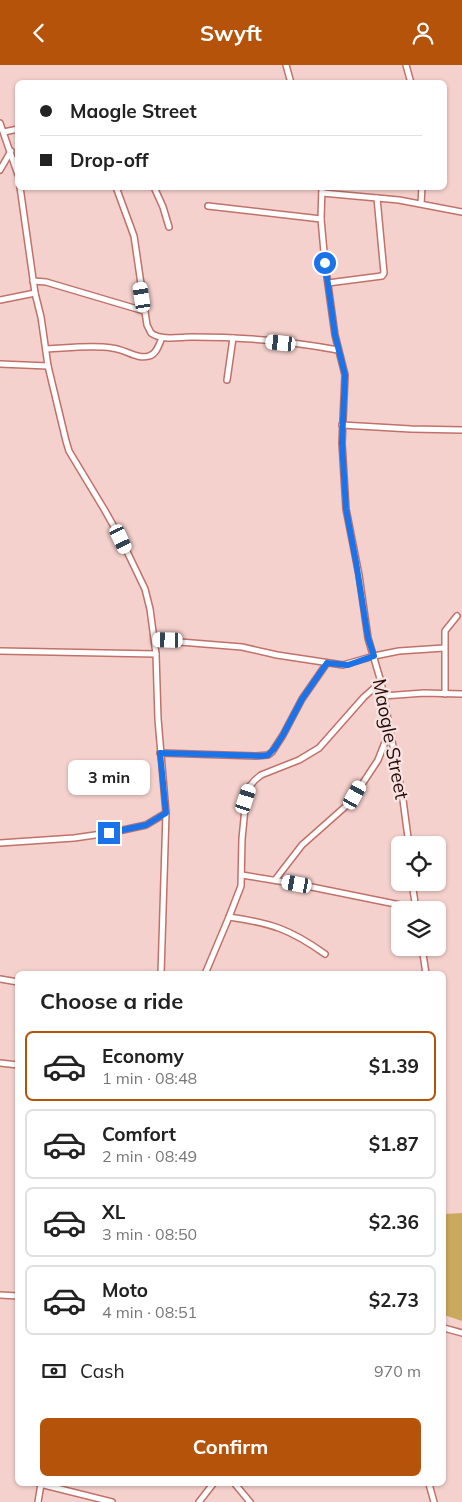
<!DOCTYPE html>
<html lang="en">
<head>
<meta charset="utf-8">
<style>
	body { margin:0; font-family:Mulish,sans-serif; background:#f2f2f2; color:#222; height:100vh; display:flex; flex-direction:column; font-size:19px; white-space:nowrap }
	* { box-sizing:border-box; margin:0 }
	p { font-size:16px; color:#767676 }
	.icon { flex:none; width:28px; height:28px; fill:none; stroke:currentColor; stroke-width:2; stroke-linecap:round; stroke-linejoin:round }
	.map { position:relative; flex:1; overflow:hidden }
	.drawer { position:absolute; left:15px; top:906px; width:431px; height:515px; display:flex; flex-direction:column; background:#fff; border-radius:8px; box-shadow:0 1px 4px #0004 }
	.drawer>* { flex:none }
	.banner { position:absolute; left:15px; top:15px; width:432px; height:110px; border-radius:8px; box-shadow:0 1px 4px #0004; display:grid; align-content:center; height:110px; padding:0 25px; background:#fff }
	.buttons { position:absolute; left:391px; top:771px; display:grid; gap:10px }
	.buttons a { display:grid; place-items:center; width:55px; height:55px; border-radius:8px; background:#fff; box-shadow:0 1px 4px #0004; font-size:25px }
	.end { position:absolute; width:22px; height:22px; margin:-11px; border:6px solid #1a73e8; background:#fff; box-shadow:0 0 0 2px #fff }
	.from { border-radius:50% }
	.bubble { position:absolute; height:35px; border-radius:8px; background:#fff; box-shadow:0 1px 4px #0004; font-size:16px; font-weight:700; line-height:35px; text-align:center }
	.car { position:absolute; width:15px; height:30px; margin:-15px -8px; border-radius:6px; box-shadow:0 0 4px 1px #0007; background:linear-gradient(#fff 24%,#345 0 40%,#fff 0 76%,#345 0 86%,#fff 0) }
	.banner b { display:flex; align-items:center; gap:18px; height:48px; font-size:19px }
	.banner b+b { border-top:1px solid #e0e0e0 }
	.banner i { width:12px; height:12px; background:#222 }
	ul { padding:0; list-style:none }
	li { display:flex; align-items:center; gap:15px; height:70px; margin:0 10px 8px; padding:0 15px; border:2px solid #e0e0e0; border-radius:8px }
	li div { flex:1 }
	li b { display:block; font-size:19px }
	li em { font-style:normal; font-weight:700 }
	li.current { border-color:#b45309 }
	li>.icon { width:45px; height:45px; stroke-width:1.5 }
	h2 { padding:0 25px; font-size:22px; line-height:60px }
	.pay { display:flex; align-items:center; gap:12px; height:55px; padding:0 25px; font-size:19px }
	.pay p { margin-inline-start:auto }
	.cta { display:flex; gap:10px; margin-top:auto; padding:10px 25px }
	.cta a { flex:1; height:58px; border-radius:8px; background:#b45309; color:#fff; font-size:20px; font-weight:700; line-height:58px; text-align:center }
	header { display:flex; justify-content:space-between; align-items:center; height:65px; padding:0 25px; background:#b45309; color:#fff; font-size:22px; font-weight:700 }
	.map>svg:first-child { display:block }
	.green { fill:#caa95e }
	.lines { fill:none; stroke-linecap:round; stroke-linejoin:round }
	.street-casing { stroke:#c17169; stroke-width:8 }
	.street { stroke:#fff; stroke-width:5 }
	.route { stroke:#1a73e8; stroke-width:6 }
	.labels { text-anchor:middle; stroke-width:5; stroke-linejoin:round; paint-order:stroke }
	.street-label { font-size:19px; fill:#280a08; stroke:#f5e3e1 }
</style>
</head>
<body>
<header><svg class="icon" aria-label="back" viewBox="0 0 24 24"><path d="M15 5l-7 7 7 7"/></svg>Swyft<svg class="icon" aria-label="person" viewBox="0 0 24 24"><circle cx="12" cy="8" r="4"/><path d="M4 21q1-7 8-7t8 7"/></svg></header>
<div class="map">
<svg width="462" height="1437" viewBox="0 0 462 1437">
	<rect width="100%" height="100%" fill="#f5d1cd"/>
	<path class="green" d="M 462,1148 L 462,1256 L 444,1250 L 444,1149 Z"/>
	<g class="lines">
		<g class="street-casing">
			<g id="street">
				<path d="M 286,0 L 291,18"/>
				<path d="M 406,0 L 411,18"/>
				<path d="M 0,58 L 18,110"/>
				<path d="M 4,67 L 18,64"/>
				<path d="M 0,105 L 11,86"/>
				<path d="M 20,122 L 35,228 L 41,252 L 48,301 L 66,376 L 69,386 L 104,444 L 121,474 L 145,524 L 150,544 L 156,589 L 158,654 L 166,748 L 161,909"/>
				<path d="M 116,122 L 134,171 L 147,260 L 151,268 C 162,276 179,272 192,272 C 240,272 290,276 338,285"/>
				<path d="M 154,122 L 163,142 L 169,162"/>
				<path d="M 322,122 L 321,154 L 325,198 L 335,270 L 345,310 L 342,378 L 346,444 L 359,510 L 368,573 L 381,617 L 403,735 L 409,780"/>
				<path d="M 322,128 L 399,135 L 462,147"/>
				<path d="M 421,139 L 422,122"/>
				<path d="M 208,141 L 321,154"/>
				<path d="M 33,216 L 46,217 L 144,246"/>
				<path d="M 328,218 L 382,211 L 384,208 L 377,133"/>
				<path d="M 0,235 L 35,228"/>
				<path d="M 47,284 C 68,283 91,280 112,283 C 125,284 137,295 149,291 C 157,289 159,279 162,273"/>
				<path d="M 0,299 L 48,301"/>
				<path d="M 227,315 L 233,273"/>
				<path d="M 342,360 L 411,364 L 462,365"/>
				<path d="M 155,575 L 242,582 L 277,590 L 343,600 L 374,591 L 399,586 L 444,583"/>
				<path d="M 0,586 L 156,589"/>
				<path d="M 445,629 L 445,566 L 457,551"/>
				<path d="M 383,631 L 424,628 L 462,629"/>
				<path d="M 160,688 L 256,691 L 268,690 L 272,687 L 283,670 L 302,634 L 327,598"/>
				<path d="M 0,778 L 74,773 L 109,768 L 146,760 L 166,748"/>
				<path d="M 242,810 L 297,819 L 415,843"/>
				<path d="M 275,815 L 302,780 L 346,741 L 355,730 L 378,695 L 389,667"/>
				<path d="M 412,818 L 416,844"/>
				<path d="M 229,852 C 271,858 290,864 325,889"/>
				<path d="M 422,882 L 426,909"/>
				<path d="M 205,909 L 229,852 L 241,821 L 242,774 L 246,733 L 249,722 L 255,715 L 261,710 L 299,695 L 319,683 L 364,632 L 381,617"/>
				<path d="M 0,914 L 18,917"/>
				<path d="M 0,998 L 18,1000"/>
				<path d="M 0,1230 L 18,1231"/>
				<path d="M 444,1263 L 462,1268"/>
				<path d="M 40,1419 L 112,1437"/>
				<path d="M 235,1419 L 250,1437"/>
				<path d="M 429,1419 L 434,1437"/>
				<path d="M 38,1437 L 41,1419"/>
				<path d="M 199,1437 L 213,1419"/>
			</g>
		</g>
		<use href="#street" class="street"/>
	</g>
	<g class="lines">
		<path class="route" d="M 109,768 L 146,760 L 166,748 L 160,688 L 262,691 L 268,690 L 274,684 L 283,670 L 302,634 L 327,598 L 348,600 L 374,591 L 368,573 L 356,497 L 346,444 L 342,378 L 345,310 L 335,270 L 325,198"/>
	</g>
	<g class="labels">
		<g class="street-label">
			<text transform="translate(391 674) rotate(79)" y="7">Maogle Street</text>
		</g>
	</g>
</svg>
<div class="buttons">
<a><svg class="icon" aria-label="locate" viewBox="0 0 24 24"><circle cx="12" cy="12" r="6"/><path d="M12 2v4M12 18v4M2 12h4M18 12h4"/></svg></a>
<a><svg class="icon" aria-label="layers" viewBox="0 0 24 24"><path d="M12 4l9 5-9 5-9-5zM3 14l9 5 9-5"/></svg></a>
</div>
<i class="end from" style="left:325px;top:198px"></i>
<i class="end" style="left:109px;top:768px"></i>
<div class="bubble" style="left:68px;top:695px;width:82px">3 min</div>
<i class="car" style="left:142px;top:232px;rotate:351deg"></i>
<i class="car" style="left:281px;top:278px;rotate:276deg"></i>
<i class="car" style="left:121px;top:474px;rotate:155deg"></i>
<i class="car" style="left:168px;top:575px;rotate:271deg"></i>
<i class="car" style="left:355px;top:730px;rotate:29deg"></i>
<i class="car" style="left:246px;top:734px;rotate:18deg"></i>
<i class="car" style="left:297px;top:819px;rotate:280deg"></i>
<div class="banner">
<b><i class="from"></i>Maogle Street</b>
<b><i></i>Drop-off</b>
</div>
<section class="drawer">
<h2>Choose a ride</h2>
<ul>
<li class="current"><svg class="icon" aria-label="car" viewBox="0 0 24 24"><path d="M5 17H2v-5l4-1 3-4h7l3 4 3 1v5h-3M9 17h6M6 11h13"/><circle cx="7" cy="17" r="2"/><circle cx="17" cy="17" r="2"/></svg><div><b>Economy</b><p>1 min · 08:48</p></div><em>$1.39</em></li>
<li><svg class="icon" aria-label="car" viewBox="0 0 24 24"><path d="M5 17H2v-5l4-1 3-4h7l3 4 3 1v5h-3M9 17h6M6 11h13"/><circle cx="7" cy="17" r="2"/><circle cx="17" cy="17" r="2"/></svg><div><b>Comfort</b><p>2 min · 08:49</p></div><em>$1.87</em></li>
<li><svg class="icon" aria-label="car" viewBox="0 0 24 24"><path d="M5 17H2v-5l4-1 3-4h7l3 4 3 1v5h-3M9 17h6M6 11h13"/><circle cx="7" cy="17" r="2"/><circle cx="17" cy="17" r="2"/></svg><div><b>XL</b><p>3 min · 08:50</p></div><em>$2.36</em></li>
<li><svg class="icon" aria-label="car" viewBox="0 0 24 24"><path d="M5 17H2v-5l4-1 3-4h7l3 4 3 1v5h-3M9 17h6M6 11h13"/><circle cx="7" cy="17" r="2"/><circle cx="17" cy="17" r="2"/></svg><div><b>Moto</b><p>4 min · 08:51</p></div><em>$2.73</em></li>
</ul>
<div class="pay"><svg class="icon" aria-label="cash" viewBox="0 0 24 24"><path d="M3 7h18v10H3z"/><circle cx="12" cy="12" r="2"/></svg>Cash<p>970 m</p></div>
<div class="cta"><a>Confirm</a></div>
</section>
</div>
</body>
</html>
